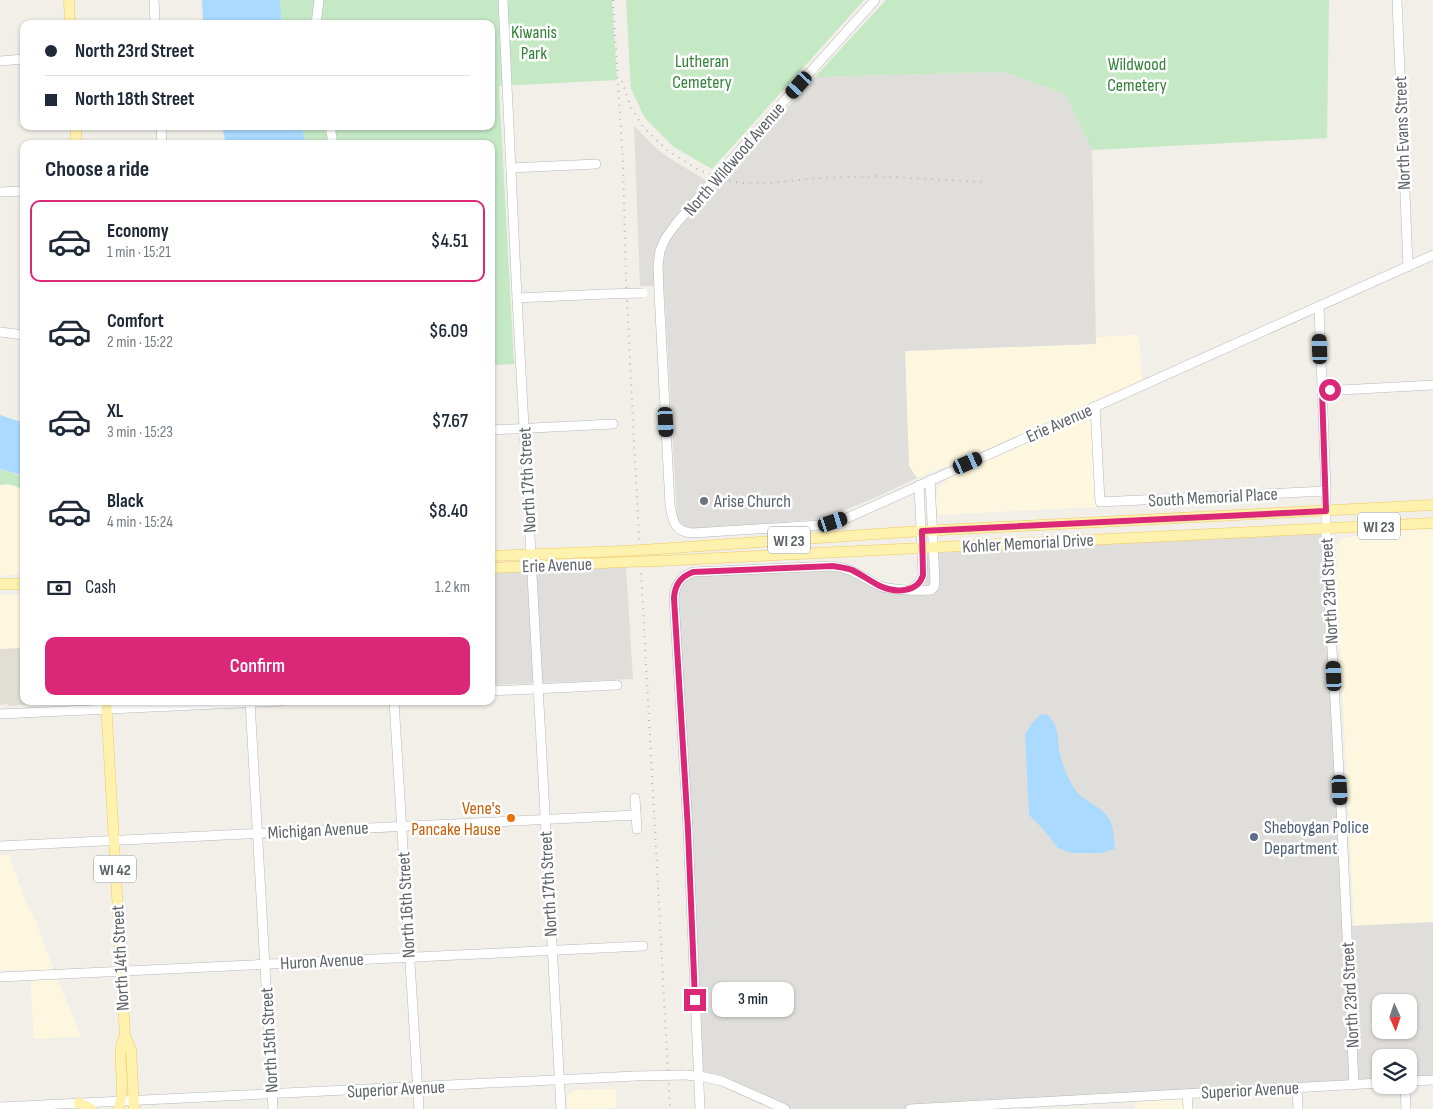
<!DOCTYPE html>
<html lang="en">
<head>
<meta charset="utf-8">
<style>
	body { margin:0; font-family:"Sofia Sans Condensed",sans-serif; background:#f6f6f7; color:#1f2937; height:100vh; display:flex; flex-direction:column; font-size:19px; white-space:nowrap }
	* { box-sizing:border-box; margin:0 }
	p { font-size:16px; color:#747a83 }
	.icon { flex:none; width:28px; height:28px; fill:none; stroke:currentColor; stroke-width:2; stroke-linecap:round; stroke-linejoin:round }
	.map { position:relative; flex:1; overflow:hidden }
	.side { position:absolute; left:20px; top:140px; width:475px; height:565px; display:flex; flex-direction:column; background:#fff; border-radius:10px; box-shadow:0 1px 4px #0004 }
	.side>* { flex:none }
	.hud { position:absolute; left:20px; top:20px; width:475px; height:110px; border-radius:10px; box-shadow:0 1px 4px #0004; display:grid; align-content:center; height:110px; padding:0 25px; background:#fff }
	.needle { width:32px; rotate:177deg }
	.fabs { position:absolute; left:1372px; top:994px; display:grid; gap:10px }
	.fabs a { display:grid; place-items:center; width:45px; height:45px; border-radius:10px; background:#fff; box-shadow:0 1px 4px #0004; font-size:25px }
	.end { position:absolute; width:22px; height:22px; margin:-11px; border:6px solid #db2777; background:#fff; box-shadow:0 0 0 2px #fff }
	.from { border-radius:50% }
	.bubble { position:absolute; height:35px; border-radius:10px; background:#fff; box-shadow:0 1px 4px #0004; font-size:16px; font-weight:600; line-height:35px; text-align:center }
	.car { position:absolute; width:15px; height:30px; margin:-15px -8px; border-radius:6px; box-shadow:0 0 4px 1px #0007; background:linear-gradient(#222 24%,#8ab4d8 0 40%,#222 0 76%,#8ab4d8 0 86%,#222 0) }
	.hud b { display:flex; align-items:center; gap:18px; height:48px; font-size:19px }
	.hud b+b { border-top:1px solid #e0e1e3 }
	.hud i { width:12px; height:12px; background:#1f2937 }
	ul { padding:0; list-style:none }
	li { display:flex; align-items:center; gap:15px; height:82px; margin:0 10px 8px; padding:0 15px; border:2px solid transparent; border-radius:10px }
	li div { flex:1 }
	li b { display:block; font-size:19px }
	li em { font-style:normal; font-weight:600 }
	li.active { border-color:#db2777 }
	li>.icon { width:45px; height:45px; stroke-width:1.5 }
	h2 { padding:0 25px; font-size:22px; line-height:60px }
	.pay { display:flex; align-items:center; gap:12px; height:55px; padding:0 25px; font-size:19px }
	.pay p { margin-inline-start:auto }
	.button { display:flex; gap:10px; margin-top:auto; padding:10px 25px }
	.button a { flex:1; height:58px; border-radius:10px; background:#db2777; color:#fff; font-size:20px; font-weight:600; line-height:58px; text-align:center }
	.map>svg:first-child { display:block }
	.commercial { fill:#fef7e0 }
	.industrial { fill:#e0deda; fill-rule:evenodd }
	.education { fill:#e1ded6 }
	.green { fill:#c5e8c5 }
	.water { fill:#aadaff }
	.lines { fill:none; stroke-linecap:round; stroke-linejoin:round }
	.minor-casing { stroke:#b5b8bc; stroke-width:10 }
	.major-casing { stroke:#f2c960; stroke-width:11 }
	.minor { stroke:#fff; stroke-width:9 }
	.major { stroke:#fff2af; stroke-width:10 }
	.rail { stroke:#b6b7b8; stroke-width:2; stroke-dasharray:1 6; stroke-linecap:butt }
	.minor-bridge-casing { stroke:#b5b8bc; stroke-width:10; stroke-linecap:butt }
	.major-bridge-casing { stroke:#f2c960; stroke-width:11; stroke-linecap:butt }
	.minor-bridge { stroke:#fff; stroke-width:9 }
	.major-bridge { stroke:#fff2af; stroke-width:10 }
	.route { stroke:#db2777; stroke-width:6 }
	.worship-dot { fill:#6b7280; stroke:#fff; stroke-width:2 }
	.food-dot { fill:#e8710a; stroke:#fff; stroke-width:2 }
	.service-dot { fill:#5c6f8a; stroke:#fff; stroke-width:2 }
	.labels { text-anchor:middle; stroke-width:5; stroke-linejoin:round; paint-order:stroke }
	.shield { fill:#fff; stroke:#8f9295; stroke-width:1 }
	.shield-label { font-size:16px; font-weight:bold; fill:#5f6368 }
	.park-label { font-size:18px; fill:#348238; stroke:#fff }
	.street-label { font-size:18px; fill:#5f6368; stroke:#fff }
	.worship-label { font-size:18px; fill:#5b616d; stroke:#fff; text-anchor:start }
	.food-label { font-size:18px; fill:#c56008; stroke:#fff; text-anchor:end }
	.service-label { font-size:18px; fill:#4e5e75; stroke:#fff; text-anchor:start }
</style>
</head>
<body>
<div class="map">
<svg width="1433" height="1109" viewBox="0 0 1433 1109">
	<rect width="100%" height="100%" fill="#f1efe8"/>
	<g class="commercial">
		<path d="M 1139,335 L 1142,380 L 1092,402 L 1096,507 L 938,515 L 935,500 L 938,490 L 940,486 L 951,478 L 946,466 L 917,478 L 909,466 L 905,351 L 1096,344 L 1096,337 Z"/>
		<path d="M 8,484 L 24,489 L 24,574 L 0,576 L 0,485 Z"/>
		<path d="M 1433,529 L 1433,922 L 1354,926 L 1339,626 L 1336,547 L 1342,539 L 1371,532 Z"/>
		<path d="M 24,594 L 24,648 L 0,649 L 0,595 Z"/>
		<path d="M 0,855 L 9,855 L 29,911 L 32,911 L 53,968 L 81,1037 L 34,1039 L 30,970 L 0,971 Z"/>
		<path d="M 616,1089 L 616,1108 L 567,1109 L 567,1098 L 570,1092 L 577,1090 Z"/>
		<path d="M 1187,1094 L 1188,1109 L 1135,1109 L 1134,1097 Z"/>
	</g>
	<g class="industrial">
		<path d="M 1003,72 L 1065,94 L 1092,150 L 1096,344 L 905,351 L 909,466 L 917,478 L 872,499 L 823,519 L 697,529 L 684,527 L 677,519 L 677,515 L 664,286 L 640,286 L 634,126 L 658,150 L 677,163 L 716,186 L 815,77 Z"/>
		<path d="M 1326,529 L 1347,926 L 1433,922 L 1433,1080 L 1409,1081 L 1409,1058 L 1381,1058 L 1381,1083 L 910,1109 L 785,1109 L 699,1076 L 674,591 L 683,577 L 833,566 L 882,586 L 926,586 L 923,571 L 922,548 ZM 1381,1002 L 1409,1002 L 1409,1030 L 1381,1030 Z"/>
		<path d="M 626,567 L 633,679 L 491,685 L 491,573 Z"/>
	</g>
	<path class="education" d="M 24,648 L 24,701 L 74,701 L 8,706 L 7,704 L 0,705 L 0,649 Z"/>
	<g class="green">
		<path d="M 280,0 L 612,0 L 617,80 L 499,86 L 514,364 L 491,365 L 491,144 L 306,144 L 302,126 L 491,126 L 491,24 L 282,24 Z"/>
		<path d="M 626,0 L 864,0 L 712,169 L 674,147 L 645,118 L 631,89 Z"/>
		<path d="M 886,0 L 1329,0 L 1327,138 L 1092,150 L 1065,94 L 1003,72 L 815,77 Z"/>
		<path d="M 0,469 L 24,477 L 24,489 L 8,484 L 0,485 Z"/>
	</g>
	<g class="water">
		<path d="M 202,0 L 280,0 L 282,24 L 203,24 Z"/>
		<path d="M 222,126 L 302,126 L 306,144 L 226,144 Z"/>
		<path d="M 0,415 L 24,423 L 24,476 L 0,469 Z"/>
		<path d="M 1041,714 L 1048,715 C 1060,728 1057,738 1060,754 C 1062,765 1067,776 1073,786 C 1081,803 1105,805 1111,823 C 1114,831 1114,841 1115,849 L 1100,853 L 1071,853 L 1058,848 L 1044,830 L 1029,815 L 1025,734 L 1033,722 Z"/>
	</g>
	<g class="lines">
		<g class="minor-casing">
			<g id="minor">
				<path d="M 154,0 L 155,24"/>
				<path d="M 503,0 L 517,298 L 561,1109"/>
				<path d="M 875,0 L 716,177 L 675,225 L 665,239 L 660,251 L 658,265 L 659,292 L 670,505 C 673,521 674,532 693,533 L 821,525 L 845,519 L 1433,255"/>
				<path d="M 1397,0 L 1408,267"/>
				<path d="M 316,24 L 319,0"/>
				<path d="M 0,61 L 24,59"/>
				<path d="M 161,126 L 162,144"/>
				<path d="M 330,126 L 333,144"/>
				<path d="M 511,168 L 596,164"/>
				<path d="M 0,192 L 24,191"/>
				<path d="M 517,298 L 606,294"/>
				<path d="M 1319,307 L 1326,491 L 1326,541 L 1342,827 L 1354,1084"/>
				<path d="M 0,332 L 24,335"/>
				<path d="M 1322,391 L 1433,385"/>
				<path d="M 1095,406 L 1100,502 L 1326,491"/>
				<path d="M 491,430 L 613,424"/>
				<path d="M 910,590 C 917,586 921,582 923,575 L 919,485"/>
				<path d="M 491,691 L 617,685"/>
				<path d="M 250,701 L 273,1109"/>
				<path d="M 394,701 L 419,1109"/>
				<path d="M 0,714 L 282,701"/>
				<path d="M 635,798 L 637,829"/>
				<path d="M 0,846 L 636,815"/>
				<path d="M 0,977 L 643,946"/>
				<path d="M 686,1075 L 705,1077 L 722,1081 L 785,1109"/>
				<path d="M 1409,1081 L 1433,1080"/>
				<path d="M 1405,1085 L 1406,1109"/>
				<path d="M 1297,1088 L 1298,1109"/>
				<path d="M 1187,1094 L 1188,1109"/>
				<path d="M 0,1107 L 635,1076"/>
				<path d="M 700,1109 L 688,829 L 674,598 C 675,585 680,577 693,572 L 833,566 C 852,568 863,578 880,586 C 890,590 920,591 931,590 L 934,587 L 935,582 L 930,480"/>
				<path d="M 910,1109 L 1381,1083"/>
			</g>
		</g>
		<g class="major-casing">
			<g id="major">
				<path d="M 69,0 L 70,24"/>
				<path d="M 76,126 L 76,144"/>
				<path d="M 657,549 L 921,531 L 1433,505"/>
				<path d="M 491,556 L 623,551"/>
				<path d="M 657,561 L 1433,523"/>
				<path d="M 491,568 L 623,562"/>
				<path d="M 0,584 L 24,584"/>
				<path d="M 106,701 L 125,1036 C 117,1050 122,1069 122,1085 C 122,1093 121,1101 119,1109"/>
				<path d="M 125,1036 L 131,1050 L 134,1109"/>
				<path d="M 79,1103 L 91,1109"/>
			</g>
		</g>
		<use href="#minor" class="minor"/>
		<use href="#major" class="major"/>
		<g class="rail">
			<path d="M 613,0 L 623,163 L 626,278 L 633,423 L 670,1109"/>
			<path d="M 622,81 L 631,108 L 644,128 L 667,150 L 697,169 L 724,180 L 744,183 L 760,184 L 819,178 L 877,176 L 984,182"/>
		</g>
		<g class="minor-bridge-casing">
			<g id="minor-bridge">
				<path d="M 606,294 L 643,293"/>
				<path d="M 635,1076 L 686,1075"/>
			</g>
		</g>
		<g class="major-bridge-casing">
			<g id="major-bridge">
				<path d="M 623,551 L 657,549"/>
				<path d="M 623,562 L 657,561"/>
			</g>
		</g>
		<use href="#minor-bridge" class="minor-bridge"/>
		<use href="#major-bridge" class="major-bridge"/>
	</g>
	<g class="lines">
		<path class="route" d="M 695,1000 L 688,830 L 674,598 C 675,585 680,577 693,572 L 833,566 C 840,567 846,568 852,570 C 862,575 870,581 880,586 C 895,593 918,593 923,575 L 922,531 L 1326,511 L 1322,390 L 1330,390"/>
	</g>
	<circle class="worship-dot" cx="704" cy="501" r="5"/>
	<circle class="food-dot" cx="511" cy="818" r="5"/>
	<circle class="service-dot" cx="1254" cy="837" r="5"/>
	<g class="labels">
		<g class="shield">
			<rect x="1358" y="512.5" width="42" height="27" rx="4"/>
			<rect x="768" y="526.5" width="42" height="27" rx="4"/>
			<rect x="94" y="855.5" width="42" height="27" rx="4"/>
		</g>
		<g class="shield-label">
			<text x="1379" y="532">WI 23</text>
			<text x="789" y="546">WI 23</text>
			<text x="115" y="875">WI 42</text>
		</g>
		<g class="park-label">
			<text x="534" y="38">Kiwanis<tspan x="534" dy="21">Park</tspan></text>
			<text x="702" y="67">Lutheran<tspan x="702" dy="21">Cemetery</tspan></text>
			<text x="1137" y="70">Wildwood<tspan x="1137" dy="21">Cemetery</tspan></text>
		</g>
		<g class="street-label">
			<text transform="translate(1402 133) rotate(-92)" y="6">North Evans Street</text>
			<text transform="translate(734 159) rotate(-49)" y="6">North Wildwood Avenue</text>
			<text transform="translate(1059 423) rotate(-24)" y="6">Erie Avenue</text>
			<text transform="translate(527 480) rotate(-93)" y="6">North 17th Street</text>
			<text transform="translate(1213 497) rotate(-3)" y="6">South Memorial Place</text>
			<text transform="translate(1028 543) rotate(-3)" y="6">Kohler Memorial Drive</text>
			<text transform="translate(557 565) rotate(-2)" y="6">Erie Avenue</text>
			<text transform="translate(1329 591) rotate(-93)" y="6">North 23rd Street</text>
			<text transform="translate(318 830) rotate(-3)" y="6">Michigan Avenue</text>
			<text transform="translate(548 884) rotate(-93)" y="6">North 17th Street</text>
			<text transform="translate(406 905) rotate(-93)" y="6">North 16th Street</text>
			<text transform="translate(120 958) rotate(-93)" y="6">North 14th Street</text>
			<text transform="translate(322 961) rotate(-3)" y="6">Huron Avenue</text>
			<text transform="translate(1350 995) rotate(-93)" y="6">North 23rd Street</text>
			<text transform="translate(269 1040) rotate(-93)" y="6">North 15th Street</text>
			<text transform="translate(396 1089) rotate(-3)" y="6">Superior Avenue</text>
			<text transform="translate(1250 1090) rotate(-3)" y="6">Superior Avenue</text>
		</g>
		<g class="worship-label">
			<text x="714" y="507">Arise Church</text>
		</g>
		<g class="food-label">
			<text x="501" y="814">Vene's<tspan x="501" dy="21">Pancake Hause</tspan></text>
		</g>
		<g class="service-label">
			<text x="1264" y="833">Sheboygan Police<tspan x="1264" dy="21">Department</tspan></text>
		</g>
	</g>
</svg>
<div class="fabs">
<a><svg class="needle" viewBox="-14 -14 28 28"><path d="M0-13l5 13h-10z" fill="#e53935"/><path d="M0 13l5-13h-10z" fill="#747a83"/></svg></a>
<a><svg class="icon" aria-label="layers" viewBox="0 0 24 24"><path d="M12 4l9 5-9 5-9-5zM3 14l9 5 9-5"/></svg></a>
</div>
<i class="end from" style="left:1330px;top:390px"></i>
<i class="end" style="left:695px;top:1000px"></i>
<div class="bubble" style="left:712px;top:982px;width:82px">3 min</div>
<i class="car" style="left:799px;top:85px;rotate:222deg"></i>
<i class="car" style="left:1320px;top:349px;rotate:358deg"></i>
<i class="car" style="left:666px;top:422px;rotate:177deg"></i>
<i class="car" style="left:968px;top:463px;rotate:66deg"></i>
<i class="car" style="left:833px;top:522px;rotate:72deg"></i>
<i class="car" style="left:1334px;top:676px;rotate:357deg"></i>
<i class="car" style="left:1340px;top:790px;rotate:177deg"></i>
<div class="hud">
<b><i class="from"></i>North 23rd Street</b>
<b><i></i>North 18th Street</b>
</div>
<section class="side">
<h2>Choose a ride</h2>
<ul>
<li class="active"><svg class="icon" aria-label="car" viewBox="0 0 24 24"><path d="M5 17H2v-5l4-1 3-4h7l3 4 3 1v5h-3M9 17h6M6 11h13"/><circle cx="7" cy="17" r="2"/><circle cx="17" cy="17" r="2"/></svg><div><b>Economy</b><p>1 min · 15:21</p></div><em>$4.51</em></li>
<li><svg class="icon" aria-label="car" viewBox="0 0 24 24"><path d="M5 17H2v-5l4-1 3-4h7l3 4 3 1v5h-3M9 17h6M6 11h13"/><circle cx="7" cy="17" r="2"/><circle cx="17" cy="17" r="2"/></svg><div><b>Comfort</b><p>2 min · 15:22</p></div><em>$6.09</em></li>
<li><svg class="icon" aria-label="car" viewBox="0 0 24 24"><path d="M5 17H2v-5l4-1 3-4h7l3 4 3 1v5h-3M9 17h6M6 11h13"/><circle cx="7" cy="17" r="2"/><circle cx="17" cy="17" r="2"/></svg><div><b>XL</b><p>3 min · 15:23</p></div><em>$7.67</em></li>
<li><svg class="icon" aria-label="car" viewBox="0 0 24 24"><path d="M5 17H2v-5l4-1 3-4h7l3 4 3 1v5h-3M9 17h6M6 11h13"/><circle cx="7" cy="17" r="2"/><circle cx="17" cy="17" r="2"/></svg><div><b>Black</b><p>4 min · 15:24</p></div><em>$8.40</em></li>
</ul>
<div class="pay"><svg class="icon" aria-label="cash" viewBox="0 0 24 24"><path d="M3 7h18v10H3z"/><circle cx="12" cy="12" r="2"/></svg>Cash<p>1.2 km</p></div>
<div class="button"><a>Confirm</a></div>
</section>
</div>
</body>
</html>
